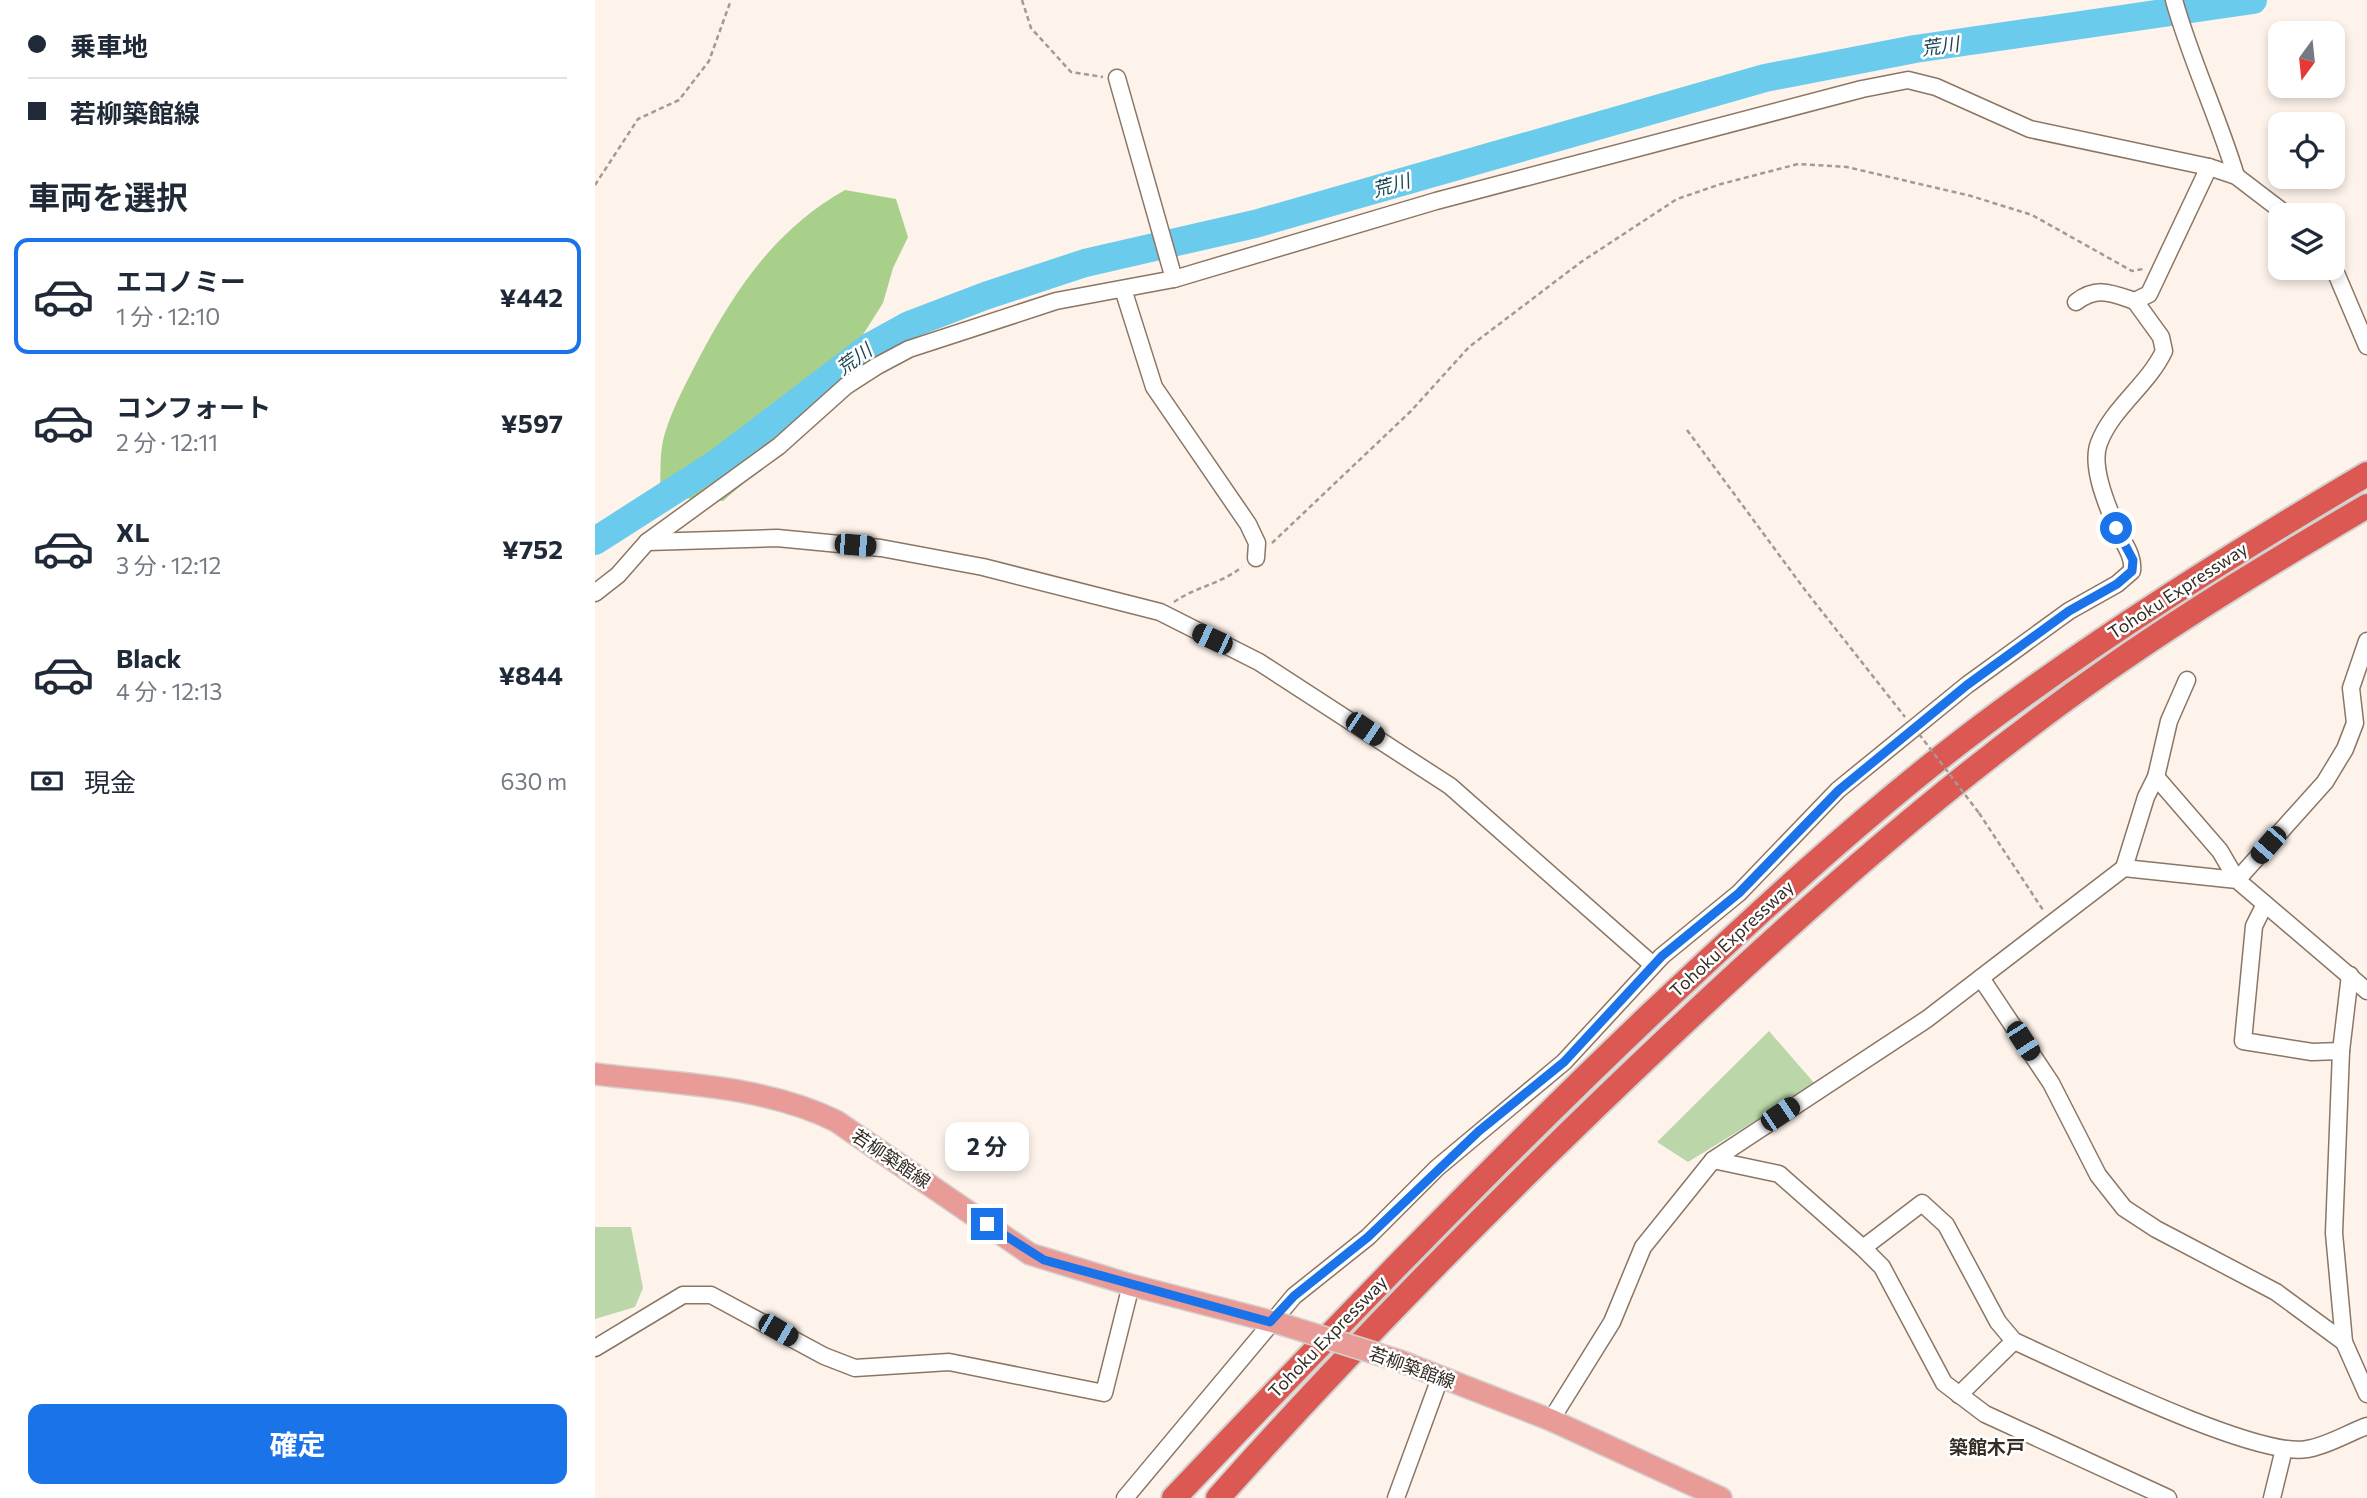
<!DOCTYPE html>
<html lang="ja">
<head>
<meta charset="utf-8">
<style>
	body { margin:0; font-family:Commissioner,"Noto Sans JP",sans-serif; background:#f2f2f3; color:#1f2937; height:100vh; display:flex; flex-direction:column; font-size:26px; white-space:nowrap }
	* { box-sizing:border-box; margin:0 }
	p { font-size:23px; color:#747a83 }
	.icon { flex:none; width:38px; height:38px; fill:none; stroke:currentColor; stroke-width:2; stroke-linecap:round; stroke-linejoin:round }
	.map { position:relative; flex:1; overflow:hidden }
	.side { display:flex; flex-direction:column; background:#fff; width:595px }
	.side>* { flex:none }
	.banner { display:grid; align-content:center; height:154px; padding:0 28px; background:#fff }
	.needle { width:46px; rotate:195deg }
	.buttons { position:absolute; left:1673px; top:21px; display:grid; gap:14px }
	.buttons a { display:grid; place-items:center; width:77px; height:77px; border-radius:14px; background:#fff; box-shadow:0 4px 10px #0003; font-size:35px }
	.end { position:absolute; width:32px; height:32px; margin:-16px; border:9px solid #1a73e8; background:#fff; box-shadow:0 0 0 4px #fff }
	.from { border-radius:50% }
	.bubble { position:absolute; height:49px; border-radius:14px; background:#fff; box-shadow:0 4px 10px #0003; font-size:23px; font-weight:700; line-height:49px; text-align:center }
	.car { position:absolute; width:21px; height:42px; margin:-21px -10px; border-radius:9px; box-shadow:0 0 5px 2px #0007; background:linear-gradient(#222 24%,#8ab4d8 0 40%,#222 0 76%,#8ab4d8 0 86%,#222 0) }
	.banner b { display:flex; align-items:center; gap:24px; height:66px; font-size:26px }
	.banner b+b { border-top:2px solid #e0e1e3 }
	.banner i { width:18px; height:18px; background:#1f2937 }
	ul { padding:0; list-style:none }
	li { display:flex; align-items:center; gap:21px; height:116px; margin:0 14px 10px; padding:0 14px; border:4px solid transparent; border-radius:14px }
	li div { flex:1 }
	li b { display:block; font-size:26px }
	li em { font-style:normal; font-weight:700 }
	li.selected { border-color:#1a73e8 }
	li>.icon { width:63px; height:63px; stroke-width:1.5 }
	h2 { padding:0 28px; font-size:32px; line-height:84px }
	.pay { display:flex; align-items:center; gap:18px; height:77px; padding:0 28px; font-size:26px }
	.pay p { margin-inline-start:auto }
	.cta { display:flex; gap:14px; margin-top:auto; padding:14px 28px }
	.cta a { flex:1; height:80px; border-radius:14px; background:#1a73e8; color:#fff; font-size:28px; font-weight:700; line-height:80px; text-align:center }
	main { display:flex; flex:1; min-height:0 }
	.map>svg:first-child { display:block }
	.green { fill:#bbd7a9 }
	.forest { fill:#a8d08b }
	.lines { fill:none; stroke-linecap:round; stroke-linejoin:round }
	.river { stroke:#6acbec; stroke-width:28 }
	.minor-casing { stroke:#8b7664; stroke-width:19 }
	.major-casing { stroke:#d3d1cf; stroke-width:24 }
	.highway-casing { stroke:#d3d1cf; stroke-width:28 }
	.path { stroke:#a39a92; stroke-width:2.5; stroke-dasharray:5 3.5; stroke-linecap:butt }
	.minor { stroke:#fff; stroke-width:16 }
	.major { stroke:#e99b97; stroke-width:21 }
	.highway { stroke:#db5952; stroke-width:24 }
	.major-bridge-casing { stroke:#d3d1cf; stroke-width:24; stroke-linecap:butt }
	.path-bridge { stroke:#a39a92; stroke-width:2.5; stroke-dasharray:5 3.5; stroke-linecap:butt }
	.major-bridge { stroke:#e99b97; stroke-width:21 }
	.route { stroke:#1a73e8; stroke-width:9 }
	.labels { text-anchor:middle; stroke-width:5; stroke-linejoin:round; paint-order:stroke }
	.street-label { font-size:18px; fill:#352c24; stroke:#fff }
	.water-label { font-size:19px; font-style:italic; fill:#1b4755; stroke:#fff }
	.neighbourhood-label { font-size:19px; font-weight:bold; fill:#352c24; stroke:#fff }
</style>
</head>
<body>
<main>
<section class="side">
<div class="banner">
<b><i class="from"></i>乗車地</b>
<b><i></i>若柳築館線</b>
</div>
<h2>車両を選択</h2>
<ul>
<li class="selected"><svg class="icon" aria-label="car" viewBox="0 0 24 24"><path d="M5 17H2v-5l4-1 3-4h7l3 4 3 1v5h-3M9 17h6M6 11h13"/><circle cx="7" cy="17" r="2"/><circle cx="17" cy="17" r="2"/></svg><div><b>エコノミー</b><p>1 分 · 12:10</p></div><em>¥442</em></li>
<li><svg class="icon" aria-label="car" viewBox="0 0 24 24"><path d="M5 17H2v-5l4-1 3-4h7l3 4 3 1v5h-3M9 17h6M6 11h13"/><circle cx="7" cy="17" r="2"/><circle cx="17" cy="17" r="2"/></svg><div><b>コンフォート</b><p>2 分 · 12:11</p></div><em>¥597</em></li>
<li><svg class="icon" aria-label="car" viewBox="0 0 24 24"><path d="M5 17H2v-5l4-1 3-4h7l3 4 3 1v5h-3M9 17h6M6 11h13"/><circle cx="7" cy="17" r="2"/><circle cx="17" cy="17" r="2"/></svg><div><b>XL</b><p>3 分 · 12:12</p></div><em>¥752</em></li>
<li><svg class="icon" aria-label="car" viewBox="0 0 24 24"><path d="M5 17H2v-5l4-1 3-4h7l3 4 3 1v5h-3M9 17h6M6 11h13"/><circle cx="7" cy="17" r="2"/><circle cx="17" cy="17" r="2"/></svg><div><b>Black</b><p>4 分 · 12:13</p></div><em>¥844</em></li>
</ul>
<div class="pay"><svg class="icon" aria-label="cash" viewBox="0 0 24 24"><path d="M3 7h18v10H3z"/><circle cx="12" cy="12" r="2"/></svg>現金<p>630 m</p></div>
<div class="cta"><a>確定</a></div>
</section>
<div class="map">
<svg width="1772" height="1498" viewBox="0 0 1772 1498">
	<rect width="100%" height="100%" fill="#fdf3eb"/>
	<g class="green">
		<path d="M 1174,1031 L 1220,1084 L 1093,1162 L 1062,1142 Z"/>
		<path d="M 0,1227 L 36,1227 L 48,1288 L 40,1307 L 0,1319 Z"/>
	</g>
	<path class="forest" d="M 250,190 L 301,199 L 313,237 L 298,268 L 288,303 L 228,398 L 172,463 L 128,501 L 87,498 L 65,492 C 66,474 64,451 70,433 C 78,407 92,381 105,356 C 142,287 181,229 250,190 Z"/>
	<g class="lines">
		<path class="river" d="M 0,541 L 122,463 L 276,346 L 314,325 L 390,296 L 490,263 L 660,224 L 1170,78 L 1320,49 L 1658,0"/>
		<g class="minor-casing">
			<g id="minor">
				<path d="M 1579,0 C 1596,61 1623,116 1641,176"/>
				<path d="M 1738,266 L 1772,346"/>
				<path d="M 579,279 L 841,201 L 1267,89 L 1313,80 L 1341,87 L 1435,129 L 1614,167 L 1641,176 L 1692,215"/>
				<path d="M 528,289 L 559,387 L 653,524 L 662,543 L 661,558"/>
				<path d="M 1481,302 C 1502,286 1516,293 1540,301 L 1554,294 L 1614,167"/>
				<path d="M 52,542 L 182,538 L 286,548 L 388,567 L 565,612 L 664,662 L 855,786 L 1058,965"/>
				<path d="M 0,593 L 23,575 L 52,542 L 184,446 L 251,386 L 282,366 L 314,349 L 461,301 L 579,279 L 522,78"/>
				<path d="M 1561,777 L 1625,851 L 1642,880 L 1730,782 L 1750,749 L 1760,723 L 1756,688 L 1772,641"/>
				<path d="M 1529,868 L 1551,797 L 1561,777 L 1574,721 L 1592,680"/>
				<path d="M 1670,904 L 1659,926 L 1648,1041 L 1717,1052 L 1746,1051"/>
				<path d="M 1755,975 L 1746,1051 L 1739,1233 L 1749,1342 L 1772,1394"/>
				<path d="M 1386,978 L 1456,1083 L 1503,1175 L 1529,1208 L 1561,1229 L 1681,1292 L 1749,1342"/>
				<path d="M 1118,1160 L 1184,1174 L 1268,1248 L 1287,1267 L 1349,1383 L 1390,1414 L 1573,1498"/>
				<path d="M 1268,1248 L 1327,1203 L 1351,1225 L 1403,1322 L 1419,1341 C 1475,1366 1661,1459 1712,1449 C 1732,1446 1753,1433 1772,1426"/>
				<path d="M 0,1348 L 88,1295 L 116,1295 L 229,1356 L 260,1368 L 354,1362 L 509,1393 L 536,1285"/>
				<path d="M 1364,1395 L 1419,1341"/>
				<path d="M 956,1420 L 1017,1322 L 1048,1247 L 1118,1160 L 1332,1019 L 1529,868 L 1642,880 L 1772,991"/>
				<path d="M 530,1498 L 699,1296 L 773,1237 L 842,1168 L 969,1062 L 1067,956 L 1144,893 L 1243,790 L 1372,685 L 1474,611 L 1522,584 L 1537,571 C 1539,554 1527,542 1521,527 C 1512,505 1495,466 1504,443 C 1517,408 1553,385 1569,351 L 1566,337 L 1540,301"/>
				<path d="M 801,1498 L 845,1378"/>
				<path d="M 1677,1498 L 1689,1449"/>
			</g>
		</g>
		<g class="major-casing">
			<g id="major">
				<path d="M 0,1074 C 80,1084 168,1085 241,1121 L 435,1254 L 536,1285 L 686,1324"/>
				<path d="M 805,1361 L 956,1420 L 1126,1498"/>
			</g>
		</g>
		<g class="highway-casing">
			<g id="highway">
				<path d="M 579,1498 C 736,1333 893,1169 1058,1012 C 1158,918 1259,824 1368,740 C 1496,642 1634,556 1772,474"/>
				<path d="M 623,1498 C 767,1336 920,1182 1078,1033 C 1215,904 1358,777 1513,669 C 1596,611 1684,558 1772,506"/>
			</g>
		</g>
		<g class="path">
			<path d="M 427,0 L 436,28 L 476,72 L 508,77"/>
			<path d="M 0,185 L 43,119 L 84,100 L 114,61 L 136,0"/>
			<path d="M 1092,430 L 1210,590 L 1310,717"/>
			<path d="M 677,543 L 816,411 L 874,347 L 986,262 L 1082,199 L 1126,184 L 1203,164 L 1252,167 L 1376,196 L 1437,215 L 1537,271 L 1548,269"/>
			<path d="M 579,602 C 602,586 624,585 647,567"/>
			<path d="M 1384,813 L 1448,910"/>
		</g>
		<use href="#minor" class="minor"/>
		<use href="#major" class="major"/>
		<use href="#highway" class="highway"/>
		<g class="major-bridge-casing">
			<path id="major-bridge" d="M 686,1324 L 805,1361"/>
		</g>
		<path class="path-bridge" d="M 1324,734 L 1384,813"/>
		<use href="#major-bridge" class="major-bridge"/>
	</g>
	<g class="lines">
		<path class="route" d="M 392,1224 L 449,1260 L 675,1322 L 699,1296 L 773,1237 L 884,1131 L 969,1062 L 1067,956 L 1144,893 L 1244,790 L 1372,685 L 1474,611 L 1522,584 L 1537,571 L 1538,560 L 1521,528"/>
	</g>
	<g class="labels">
		<g class="street-label">
			<text transform="translate(1583 591) rotate(-33)" y="6">Tohoku Expressway</text>
			<text transform="translate(1137 939) rotate(-43)" y="6">Tohoku Expressway</text>
			<text transform="translate(296 1159) rotate(34)" y="6">若柳築館線</text>
			<text transform="translate(733 1337) rotate(-46)" y="6">Tohoku Expressway</text>
			<text transform="translate(817 1368) rotate(20)" y="6">若柳築館線</text>
		</g>
		<g class="water-label">
			<text transform="translate(1345 46) rotate(-8)" y="7">荒川</text>
			<text transform="translate(796 185) rotate(-16)" y="7">荒川</text>
			<text transform="translate(259 359) rotate(-36)" y="7">荒川</text>
		</g>
		<g class="neighbourhood-label">
			<text x="1392" y="1454">築館木戸</text>
		</g>
	</g>
</svg>
<div class="buttons">
<a><svg class="needle" viewBox="-14 -14 28 28"><path d="M0-13l5 13h-10z" fill="#e53935"/><path d="M0 13l5-13h-10z" fill="#747a83"/></svg></a>
<a><svg class="icon" aria-label="locate" viewBox="0 0 24 24"><circle cx="12" cy="12" r="6"/><path d="M12 2v4M12 18v4M2 12h4M18 12h4"/></svg></a>
<a><svg class="icon" aria-label="layers" viewBox="0 0 24 24"><path d="M12 4l9 5-9 5-9-5zM3 14l9 5 9-5"/></svg></a>
</div>
<i class="end from" style="left:1521px;top:528px"></i>
<i class="end" style="left:392px;top:1224px"></i>
<div class="bubble" style="left:350px;top:1122px;width:84px">2 分</div>
<i class="car" style="left:260px;top:545px;rotate:95deg"></i>
<i class="car" style="left:617px;top:639px;rotate:295deg"></i>
<i class="car" style="left:770px;top:729px;rotate:124deg"></i>
<i class="car" style="left:1673px;top:845px;rotate:221deg"></i>
<i class="car" style="left:1428px;top:1041px;rotate:147deg"></i>
<i class="car" style="left:1185px;top:1114px;rotate:56deg"></i>
<i class="car" style="left:183px;top:1330px;rotate:120deg"></i>
</div>
</main>
</body>
</html>
